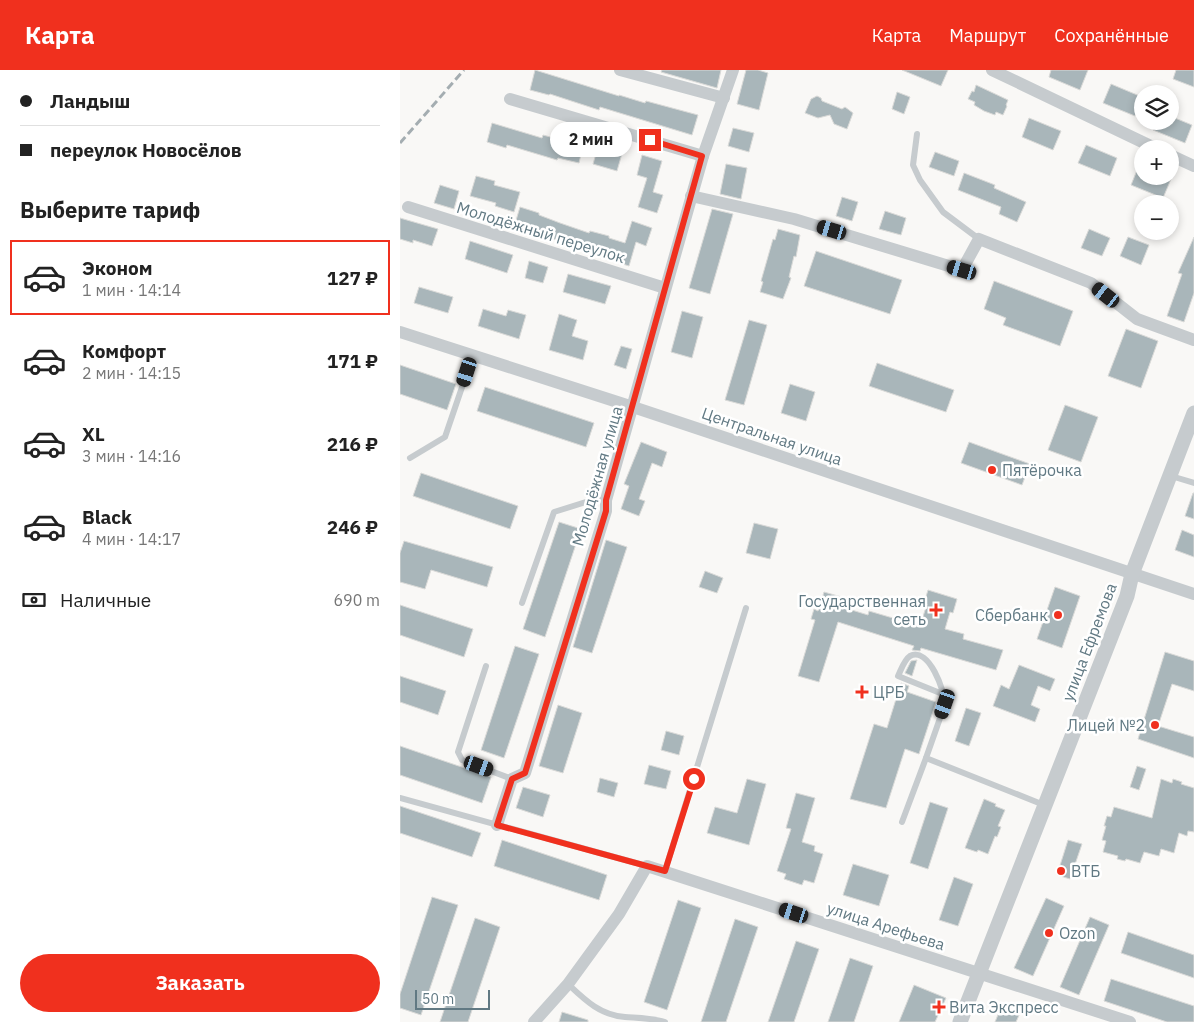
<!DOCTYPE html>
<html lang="ru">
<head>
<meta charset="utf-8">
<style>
	body { margin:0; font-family:"IBM Plex Sans",sans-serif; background:#f6f6f6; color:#222; height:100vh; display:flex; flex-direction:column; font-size:19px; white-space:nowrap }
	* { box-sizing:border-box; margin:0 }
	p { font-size:16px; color:#767676 }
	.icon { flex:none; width:28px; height:28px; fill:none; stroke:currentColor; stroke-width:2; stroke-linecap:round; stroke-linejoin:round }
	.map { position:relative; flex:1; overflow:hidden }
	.side { display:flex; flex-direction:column; background:#fff; width:400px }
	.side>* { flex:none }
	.guide { display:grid; align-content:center; height:110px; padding:0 20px; background:#fff }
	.fabs { position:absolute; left:734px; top:15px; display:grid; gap:10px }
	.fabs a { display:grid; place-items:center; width:45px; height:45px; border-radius:50%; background:#fff; box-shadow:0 2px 8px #0003; font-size:25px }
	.scale { position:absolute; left:15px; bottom:12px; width:75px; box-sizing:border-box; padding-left:5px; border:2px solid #617983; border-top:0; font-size:14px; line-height:18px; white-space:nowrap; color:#617983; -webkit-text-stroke:4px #fff; paint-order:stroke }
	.end { position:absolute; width:22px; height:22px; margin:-11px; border:6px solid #f0301e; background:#fff; box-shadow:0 0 0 2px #fff }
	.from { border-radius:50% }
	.bubble { position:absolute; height:35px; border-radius:18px; background:#fff; box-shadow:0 2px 8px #0003; font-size:16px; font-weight:700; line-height:35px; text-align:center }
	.car { position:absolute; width:15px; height:30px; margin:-15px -8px; border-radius:6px; box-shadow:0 0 4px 1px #0007; background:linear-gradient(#222 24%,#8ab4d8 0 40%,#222 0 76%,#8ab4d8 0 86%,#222 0) }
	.guide b { display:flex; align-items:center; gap:18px; height:48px; font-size:19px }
	.guide b+b { border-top:1px solid #e0e0e0 }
	.guide i { width:12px; height:12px; background:#222 }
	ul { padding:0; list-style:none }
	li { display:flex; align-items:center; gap:15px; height:75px; margin:0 10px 8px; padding:0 10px; border:2px solid transparent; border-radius:0px }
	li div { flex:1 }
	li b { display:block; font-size:19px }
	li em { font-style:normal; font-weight:700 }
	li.current { border-color:#f0301e }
	li>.icon { width:45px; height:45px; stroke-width:1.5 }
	h2 { padding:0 20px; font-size:22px; line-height:60px }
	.pay { display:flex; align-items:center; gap:12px; height:55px; padding:0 20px; font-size:19px }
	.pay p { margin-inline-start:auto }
	.action { display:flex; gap:10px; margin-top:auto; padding:10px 20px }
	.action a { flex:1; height:58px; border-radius:30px; background:#f0301e; color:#fff; font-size:20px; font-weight:700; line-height:58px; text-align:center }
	header { display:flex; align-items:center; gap:30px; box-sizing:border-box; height:70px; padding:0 25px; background:#f0301e; color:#fff }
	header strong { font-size:24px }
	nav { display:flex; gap:28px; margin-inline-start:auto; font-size:18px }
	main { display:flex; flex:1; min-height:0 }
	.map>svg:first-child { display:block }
	.building { fill:#a9b6ba; stroke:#dadad8 }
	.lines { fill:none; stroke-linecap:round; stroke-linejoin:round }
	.service { stroke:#c6cbce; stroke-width:6 }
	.minor { stroke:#c6cbce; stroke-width:12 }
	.tertiary { stroke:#c6cbce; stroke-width:15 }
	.rail { stroke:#a4adb1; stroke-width:3; stroke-dasharray:8 4; stroke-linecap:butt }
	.route { stroke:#f0301e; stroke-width:6 }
	.poi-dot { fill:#f0301e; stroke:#fff; stroke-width:2 }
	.labels { text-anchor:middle; stroke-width:5; stroke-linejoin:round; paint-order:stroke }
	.street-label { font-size:16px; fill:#617983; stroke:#fff }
	.poi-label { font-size:16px; fill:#617983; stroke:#fff; text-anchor:start }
</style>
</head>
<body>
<header>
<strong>Карта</strong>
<nav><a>Карта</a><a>Маршрут</a><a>Сохранённые</a></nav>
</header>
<main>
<section class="side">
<div class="guide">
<b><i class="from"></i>Ландыш</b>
<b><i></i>переулок Новосёлов</b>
</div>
<h2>Выберите тариф</h2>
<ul>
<li class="current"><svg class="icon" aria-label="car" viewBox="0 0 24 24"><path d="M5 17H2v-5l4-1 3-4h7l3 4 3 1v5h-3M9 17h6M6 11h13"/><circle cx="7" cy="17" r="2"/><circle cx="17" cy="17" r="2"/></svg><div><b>Эконом</b><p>1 мин · 14:14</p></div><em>127 ₽</em></li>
<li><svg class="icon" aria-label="car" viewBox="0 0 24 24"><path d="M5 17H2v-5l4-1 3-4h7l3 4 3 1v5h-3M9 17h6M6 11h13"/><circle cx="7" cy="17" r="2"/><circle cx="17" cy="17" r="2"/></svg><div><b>Комфорт</b><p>2 мин · 14:15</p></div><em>171 ₽</em></li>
<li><svg class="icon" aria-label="car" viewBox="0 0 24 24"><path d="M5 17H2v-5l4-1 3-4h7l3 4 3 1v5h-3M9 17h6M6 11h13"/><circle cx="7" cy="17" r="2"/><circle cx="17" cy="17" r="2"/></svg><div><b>XL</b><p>3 мин · 14:16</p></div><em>216 ₽</em></li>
<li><svg class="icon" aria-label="car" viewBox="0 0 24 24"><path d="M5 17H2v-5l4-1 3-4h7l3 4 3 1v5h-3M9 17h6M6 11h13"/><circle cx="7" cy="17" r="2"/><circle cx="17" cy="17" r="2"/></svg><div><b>Black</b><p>4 мин · 14:17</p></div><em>246 ₽</em></li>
</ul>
<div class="pay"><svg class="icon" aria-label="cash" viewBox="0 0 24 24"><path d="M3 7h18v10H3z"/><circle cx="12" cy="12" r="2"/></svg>Наличные<p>690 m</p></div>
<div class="action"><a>Заказать</a></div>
</section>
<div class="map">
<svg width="794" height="952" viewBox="0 0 794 952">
	<rect width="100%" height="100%" fill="#f9f8f6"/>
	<g class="building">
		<path d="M 135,0 L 219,26 L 219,25 L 245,33 L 246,31 L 298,45 L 292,65 L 200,37 L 199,40 L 150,24 L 149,25 L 130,20 Z"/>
		<path d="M 262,0 L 321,0 L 317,18 L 261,2 Z"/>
		<path d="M 346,0 L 358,0 L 368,3 L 359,40 L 337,34 Z"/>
		<path d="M 502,0 L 548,0 L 541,16 Z"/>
		<path d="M 651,0 L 688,0 L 680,20 L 649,7 Z"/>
		<path d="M 776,0 L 794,0 L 794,17 L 773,9 Z"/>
		<path d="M 711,14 L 742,27 L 735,46 L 703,33 Z"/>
		<path d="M 576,15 L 608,30 L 606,35 L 607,36 L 603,45 L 596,42 L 595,45 L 584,41 L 574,35 L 575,32 L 568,29 L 572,21 L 574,22 Z"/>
		<path d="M 497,22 L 510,27 L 504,44 L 492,39 Z"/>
		<path d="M 417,26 L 421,28 L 422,31 L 442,39 L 445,37 L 453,43 L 447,59 L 434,54 L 430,45 L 418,48 L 405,43 L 411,29 Z"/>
		<path d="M 770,46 L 792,55 L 785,73 L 753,60 L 757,51 L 770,51 Z"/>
		<path d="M 629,48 L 661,61 L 653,80 L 622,67 Z"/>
		<path d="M 92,53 L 142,68 L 143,65 L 183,76 L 179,93 L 158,88 L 157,90 L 107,75 L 106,78 L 87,72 Z"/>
		<path d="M 333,58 L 354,63 L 349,82 L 328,76 Z"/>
		<path d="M 199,73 L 223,80 L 217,101 L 193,94 Z"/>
		<path d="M 686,75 L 717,88 L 710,106 L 678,93 Z"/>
		<path d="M 535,82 L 559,91 L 554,106 L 529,97 Z"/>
		<path d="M 242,85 L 262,91 L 253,122 L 263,125 L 257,143 L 238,137 L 247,108 L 237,105 Z"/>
		<path d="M 742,88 L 742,106 L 763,106 L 771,109 L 763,128 L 731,115 Z"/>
		<path d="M 326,94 L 347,98 L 341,129 L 320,124 Z"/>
		<path d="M 564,103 L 595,115 L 594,118 L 626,132 L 617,152 L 599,144 L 601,137 L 558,120 Z"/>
		<path d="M 76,106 L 95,111 L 94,115 L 120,122 L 114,142 L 95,136 L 96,133 L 70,126 Z"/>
		<path d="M 40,115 L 59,121 L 54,139 L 34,133 Z"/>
		<path d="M 442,127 L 458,132 L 452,151 L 436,146 Z"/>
		<path d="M 120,137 L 139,143 L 139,145 L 160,153 L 189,163 L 190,161 L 209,166 L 209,168 L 225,173 L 232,151 L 252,158 L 246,176 L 236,172 L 229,196 L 210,190 L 211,188 L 160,173 L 160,171 L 114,157 Z"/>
		<path d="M 312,139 L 333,144 L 310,224 L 289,218 Z"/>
		<path d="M 485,141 L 506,148 L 501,165 L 479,159 Z"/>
		<path d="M 0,148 L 38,159 L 32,176 L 13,170 L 13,173 L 0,169 Z"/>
		<path d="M 378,159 L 400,165 L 396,187 L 394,186 L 389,207 L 391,208 L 383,229 L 360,222 L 363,212 L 361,211 L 373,169 L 375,170 Z"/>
		<path d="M 689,159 L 710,168 L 702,186 L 681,178 Z"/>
		<path d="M 728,167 L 749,175 L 741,195 L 720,186 Z"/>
		<path d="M 794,167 L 794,223 L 784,252 L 767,246 L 782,204 L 778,203 Z"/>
		<path d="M 70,171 L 113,185 L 107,203 L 65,189 Z"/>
		<path d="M 416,181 L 502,210 L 490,244 L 404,216 Z"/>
		<path d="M 129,191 L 148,197 L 143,213 L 125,208 Z"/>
		<path d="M 168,204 L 211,216 L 205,234 L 163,222 Z"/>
		<path d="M 594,211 L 673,241 L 660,276 L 603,255 L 606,248 L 584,239 Z"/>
		<path d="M 19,217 L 53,227 L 48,243 L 14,233 Z"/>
		<path d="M 83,239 L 106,246 L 108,240 L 126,245 L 119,269 L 78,256 Z"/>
		<path d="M 282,241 L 303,247 L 292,288 L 271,282 Z"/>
		<path d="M 159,244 L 177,250 L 172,266 L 188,271 L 183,290 L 149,280 Z"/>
		<path d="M 349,250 L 367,255 L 344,335 L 325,330 Z"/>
		<path d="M 726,259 L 758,271 L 741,318 L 708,306 Z"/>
		<path d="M 221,276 L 232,279 L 226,299 L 214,295 Z"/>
		<path d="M 477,293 L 554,320 L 546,342 L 469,316 Z"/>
		<path d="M 0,295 L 56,314 L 47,340 L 0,324 Z"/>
		<path d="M 390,314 L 415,322 L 406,351 L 381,343 Z"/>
		<path d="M 85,317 L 194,353 L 186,377 L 77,341 Z"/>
		<path d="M 665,335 L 698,347 L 681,392 L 648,380 Z"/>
		<path d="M 241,372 L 267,382 L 262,397 L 252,393 L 239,429 L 245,431 L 239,446 L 221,439 L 229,416 L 224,414 Z"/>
		<path d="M 569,372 L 630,394 L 622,415 L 561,393 Z"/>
		<path d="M 21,403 L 118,436 L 110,459 L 13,426 Z"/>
		<path d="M 793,423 L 794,423 L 794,449 L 785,446 Z"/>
		<path d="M 159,452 L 181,459 L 145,567 L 123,559 Z"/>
		<path d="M 354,453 L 378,459 L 370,489 L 346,483 Z"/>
		<path d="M 782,460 L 794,465 L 794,487 L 775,480 Z"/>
		<path d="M 206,470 L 227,477 L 192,583 L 173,577 Z"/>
		<path d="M 4,471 L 93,497 L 87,517 L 31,500 L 25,519 L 0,512 L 0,483 Z"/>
		<path d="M 305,501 L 323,508 L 317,523 L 299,517 Z"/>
		<path d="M 655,517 L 680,526 L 662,578 L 637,569 Z"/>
		<path d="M 528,520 L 557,529 L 553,543 L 550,542 L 545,559 L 564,564 L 563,569 L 603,580 L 596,600 L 521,578 L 520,581 L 512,580 L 514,576 L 438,552 L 419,612 L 398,606 L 415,550 L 411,549 L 414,539 L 418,541 L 424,522 L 445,528 L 442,537 L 468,545 L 469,541 L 520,556 L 527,534 L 524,533 Z"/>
		<path d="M 0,535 L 73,559 L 64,587 L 0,565 Z"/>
		<path d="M 115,576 L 139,584 L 104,688 L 81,680 Z"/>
		<path d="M 765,582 L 794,591 L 794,621 L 772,614 L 758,656 L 794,667 L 794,688 L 738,669 Z"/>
		<path d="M 517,590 L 512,606 L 505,603 L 511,591 Z"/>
		<path d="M 619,595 L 655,609 L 650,621 L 638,616 L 631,635 L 640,639 L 635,652 L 593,636 L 601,615 L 609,619 Z"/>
		<path d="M 0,606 L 46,621 L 38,645 L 0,632 Z"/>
		<path d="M 501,613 L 509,616 L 507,622 L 536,632 L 519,684 L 505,679 L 486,738 L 450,729 L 474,654 L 487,658 Z"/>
		<path d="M 158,635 L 182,643 L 163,703 L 139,696 Z"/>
		<path d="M 566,638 L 581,643 L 569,676 L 555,671 Z"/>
		<path d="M 266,661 L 284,666 L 279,685 L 261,680 Z"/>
		<path d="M 0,676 L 91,707 L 82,733 L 0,705 Z"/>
		<path d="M 249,695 L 271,701 L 266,719 L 244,714 Z"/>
		<path d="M 737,696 L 746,699 L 739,720 L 730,717 Z"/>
		<path d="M 200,708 L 218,713 L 214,727 L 197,722 Z"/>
		<path d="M 347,709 L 366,714 L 349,775 L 307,763 L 315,737 L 337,743 Z"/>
		<path d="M 761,709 L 772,713 L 773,709 L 782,712 L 781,714 L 794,718 L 794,762 L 788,761 L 787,766 L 779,763 L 774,783 L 761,779 L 759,786 L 744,782 L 740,793 L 726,789 L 725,791 L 717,789 L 718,786 L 703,782 L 706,771 L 702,770 L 706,756 L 704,756 L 707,746 L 711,747 L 714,737 L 752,748 Z"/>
		<path d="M 123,717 L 150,725 L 143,747 L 116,738 Z"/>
		<path d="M 396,723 L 415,728 L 402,772 L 415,776 L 414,781 L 423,784 L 414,813 L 404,810 L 402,815 L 384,809 L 386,804 L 377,801 L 391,759 L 386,758 Z"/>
		<path d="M 584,729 L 596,734 L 595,736 L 605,740 L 598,756 L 601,757 L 597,767 L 595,766 L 588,784 L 578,780 L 577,782 L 565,778 Z"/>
		<path d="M 530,732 L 548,738 L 528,799 L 510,793 Z"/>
		<path d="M 0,736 L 81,763 L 72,787 L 0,763 Z"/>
		<path d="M 102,770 L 207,805 L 199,830 L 94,796 Z"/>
		<path d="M 668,770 L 682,774 L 670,809 L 657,805 Z"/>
		<path d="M 453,794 L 489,805 L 479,836 L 443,825 Z"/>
		<path d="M 554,807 L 573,814 L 558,856 L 539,850 Z"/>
		<path d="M 32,827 L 58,835 L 21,945 L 0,938 L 0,924 Z"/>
		<path d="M 646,828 L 664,836 L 633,906 L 614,898 Z"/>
		<path d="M 278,830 L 301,838 L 267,940 L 244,932 Z"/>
		<path d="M 690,847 L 709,855 L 679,925 L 660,917 Z"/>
		<path d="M 75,848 L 100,857 L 68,952 L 40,952 Z"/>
		<path d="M 335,849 L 358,857 L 326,952 L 301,952 Z"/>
		<path d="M 728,862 L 794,885 L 794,908 L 721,883 Z"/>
		<path d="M 396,871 L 419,879 L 394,952 L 368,952 Z"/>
		<path d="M 450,888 L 473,896 L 454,952 L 428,952 Z"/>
		<path d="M 711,909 L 794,936 L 794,952 L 767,952 L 704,931 Z"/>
		<path d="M 514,915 L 546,928 L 535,952 L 499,952 Z"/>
		<path d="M 602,935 L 620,943 L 616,952 L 595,952 Z"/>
		<path d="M 162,942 L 188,950 L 188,952 L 159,952 Z"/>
	</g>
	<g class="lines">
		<g class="service">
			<path d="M 517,64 L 513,95 L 520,110 L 543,142 L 579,169"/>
			<path d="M 10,388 L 45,367 L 73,285"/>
			<path d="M 771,406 L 794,413"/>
			<path d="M 122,533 L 154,442 L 189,431 L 206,430"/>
			<path d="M 86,596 L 58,682 L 62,690 L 112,709"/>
			<path d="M 545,625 L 498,606 C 501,600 504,590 510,586 C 529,576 545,622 545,634 L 526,688 L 644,735"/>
			<path d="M 0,728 L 247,796"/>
			<path d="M 502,752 L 526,688"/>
			<path d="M 265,801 L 346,538"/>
			<path d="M 168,914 C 185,930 200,945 225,947 C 238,948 252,948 265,952"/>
		</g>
		<g class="minor">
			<path d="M 220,0 L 324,28"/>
			<path d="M 592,0 L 757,79"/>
			<path d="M 110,29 L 303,86"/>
			<path d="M 770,85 L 794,96"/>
			<path d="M 291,126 L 394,149 L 562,200 L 579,169 L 691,213 L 737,249 L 794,270"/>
			<path d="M 8,137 L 265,218"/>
			<path d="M 0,262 L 233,337 L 794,524"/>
			<path d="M 97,755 L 112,709 L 125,703 L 206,441 L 206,430 L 303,86 L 333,0"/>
			<path d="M 134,952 L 168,914 L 219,844 L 247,796 L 730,952"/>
		</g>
		<path class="tertiary" d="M 560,952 L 727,526 L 732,504 L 794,343"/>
		<path class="rail" d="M 0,73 L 64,0"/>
	</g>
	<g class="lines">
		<path class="route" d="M 250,70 L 302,86 L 206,430 L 206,441 L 125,703 L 112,709 L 97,755 L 265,801 L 294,709"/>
	</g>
	<g class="poi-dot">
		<circle cx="592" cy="400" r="5"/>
		<path d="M533.5 532.5h5v5h5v5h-5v5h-5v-5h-5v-5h5z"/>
		<circle cx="658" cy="545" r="5"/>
		<path d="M459.5 614.5h5v5h5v5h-5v5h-5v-5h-5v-5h5z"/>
		<circle cx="755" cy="655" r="5"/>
		<circle cx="661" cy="801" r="5"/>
		<circle cx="649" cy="863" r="5"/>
		<path d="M536.5 929.5h5v5h5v5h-5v5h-5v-5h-5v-5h5z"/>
	</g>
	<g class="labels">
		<g class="street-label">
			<text transform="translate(141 162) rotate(17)" y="6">Молодёжный переулок</text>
			<text transform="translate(372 366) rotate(19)" y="6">Центральная улица</text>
			<text transform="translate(197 406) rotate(-74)" y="6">Молодёжная улица</text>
			<text transform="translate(689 572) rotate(-69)" y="6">улица Ефремова</text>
			<text transform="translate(486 856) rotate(18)" y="6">улица Арефьева</text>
		</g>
		<g class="poi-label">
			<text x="602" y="406">Пятёрочка</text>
			<text x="526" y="537" text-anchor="end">Государственная<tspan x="526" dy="18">сеть</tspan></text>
			<text x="648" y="551" text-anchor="end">Сбербанк</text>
			<text x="473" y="628">ЦРБ</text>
			<text x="745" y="661" text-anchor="end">Лицей №2</text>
			<text x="671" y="807">ВТБ</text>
			<text x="659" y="869">Ozon</text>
			<text x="549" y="943">Вита Экспресс</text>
		</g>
	</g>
</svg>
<div class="fabs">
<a><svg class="icon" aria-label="layers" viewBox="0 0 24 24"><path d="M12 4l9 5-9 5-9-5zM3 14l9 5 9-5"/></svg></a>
<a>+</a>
<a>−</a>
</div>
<div class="scale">50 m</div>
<i class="end from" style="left:294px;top:709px"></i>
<i class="end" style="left:250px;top:70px"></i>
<div class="bubble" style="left:150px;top:52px;width:82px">2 мин</div>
<i class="car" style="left:432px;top:160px;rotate:287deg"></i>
<i class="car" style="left:562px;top:200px;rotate:287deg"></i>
<i class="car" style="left:706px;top:225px;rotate:308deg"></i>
<i class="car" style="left:67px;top:302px;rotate:198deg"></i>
<i class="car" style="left:545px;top:634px;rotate:199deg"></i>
<i class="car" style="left:79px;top:696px;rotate:110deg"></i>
<i class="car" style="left:394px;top:843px;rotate:288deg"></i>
</div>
</main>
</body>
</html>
